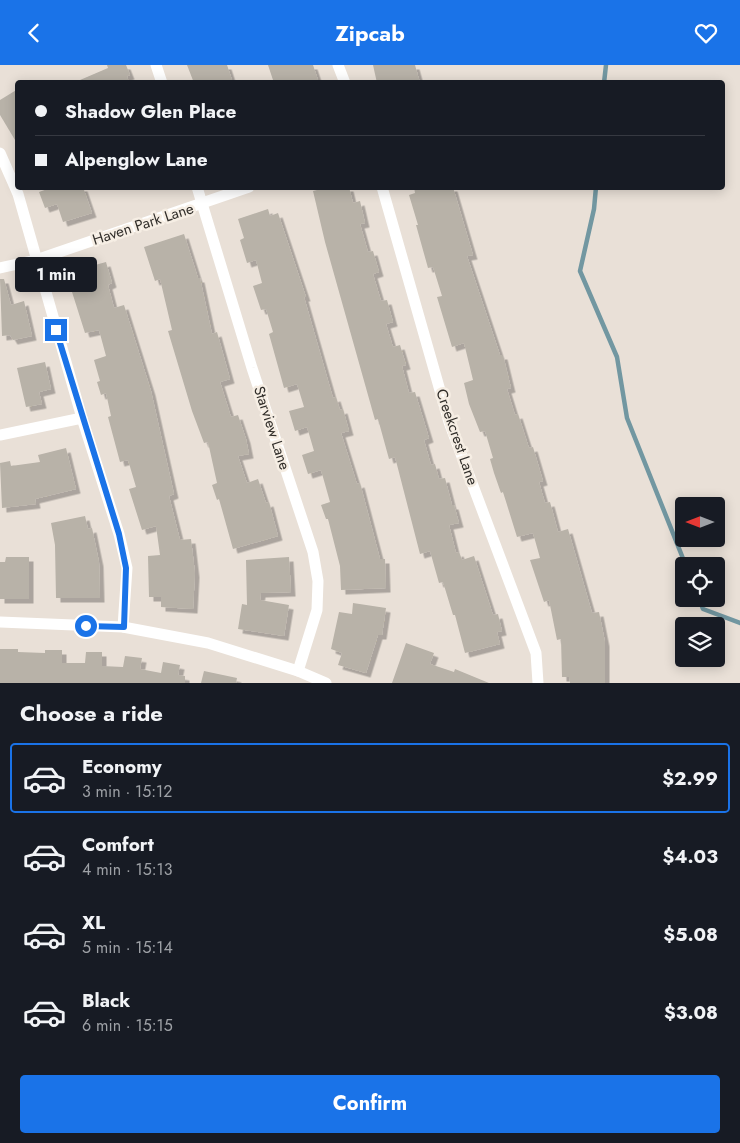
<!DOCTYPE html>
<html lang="en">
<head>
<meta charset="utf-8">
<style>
	body { margin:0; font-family:Jost,sans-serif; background:#242831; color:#f1f3f6; height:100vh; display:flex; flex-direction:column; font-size:19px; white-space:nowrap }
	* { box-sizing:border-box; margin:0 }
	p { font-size:16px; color:#9ea1a6 }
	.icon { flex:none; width:28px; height:28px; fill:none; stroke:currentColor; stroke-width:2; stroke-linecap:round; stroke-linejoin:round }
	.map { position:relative; height:618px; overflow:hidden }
	.details { display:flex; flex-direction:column; background:#171b24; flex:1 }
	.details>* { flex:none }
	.guide { position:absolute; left:15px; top:15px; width:710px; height:110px; border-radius:5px; box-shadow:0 2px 12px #0003; display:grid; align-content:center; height:110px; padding:0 20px; background:#171b24 }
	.needle { width:32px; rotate:270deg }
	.buttons { position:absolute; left:675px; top:432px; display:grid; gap:10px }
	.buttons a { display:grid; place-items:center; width:50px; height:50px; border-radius:5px; background:#171b24; box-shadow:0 2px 12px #0003; font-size:25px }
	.end { position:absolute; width:22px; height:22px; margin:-11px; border:6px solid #1a73e8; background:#fff; box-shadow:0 0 0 2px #fff }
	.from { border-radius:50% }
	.bubble { position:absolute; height:35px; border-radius:5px; background:#171b24; box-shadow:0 2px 12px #0003; font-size:16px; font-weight:700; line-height:35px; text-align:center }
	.guide b { display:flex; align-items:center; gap:18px; height:48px; font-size:19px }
	.guide b+b { border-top:1px solid #363941 }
	.guide i { width:12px; height:12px; background:#f1f3f6 }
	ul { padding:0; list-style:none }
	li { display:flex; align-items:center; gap:15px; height:70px; margin:0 10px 8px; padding:0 10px; border:2px solid transparent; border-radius:5px }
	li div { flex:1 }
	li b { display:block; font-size:19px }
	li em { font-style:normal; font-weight:700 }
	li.selected { border-color:#1a73e8 }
	li>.icon { width:45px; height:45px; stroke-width:1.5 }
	h2 { padding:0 20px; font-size:22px; line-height:60px }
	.cta { display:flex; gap:10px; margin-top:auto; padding:10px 20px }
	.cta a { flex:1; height:58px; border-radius:5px; background:#1a73e8; color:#fff; font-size:20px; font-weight:700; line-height:58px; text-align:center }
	header { display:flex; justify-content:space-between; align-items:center; height:65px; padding:0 20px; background:#1a73e8; color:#fff; font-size:22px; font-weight:700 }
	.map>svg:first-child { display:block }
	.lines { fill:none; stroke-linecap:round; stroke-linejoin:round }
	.stream { stroke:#7297a1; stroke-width:4.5 }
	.building { fill:#b8b2a8; filter:url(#shadow) }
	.minor { stroke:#fff; stroke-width:11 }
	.route { stroke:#1a73e8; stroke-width:6 }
	.labels { text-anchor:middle; stroke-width:5; stroke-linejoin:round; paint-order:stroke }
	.street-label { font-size:15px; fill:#312e2a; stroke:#f6eee4 }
</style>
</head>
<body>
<header><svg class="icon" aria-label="back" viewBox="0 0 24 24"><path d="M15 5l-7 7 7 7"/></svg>Zipcab<svg class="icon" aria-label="heart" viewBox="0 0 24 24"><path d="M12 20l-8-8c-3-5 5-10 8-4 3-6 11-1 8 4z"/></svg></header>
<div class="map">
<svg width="740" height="618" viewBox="0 0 740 618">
	<defs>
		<filter id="shadow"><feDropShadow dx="4.5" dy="4.5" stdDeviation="0" flood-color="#0004"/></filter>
	</defs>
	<rect width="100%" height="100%" fill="#e9e0d7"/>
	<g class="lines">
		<g class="stream">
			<path d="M 604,18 L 606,0"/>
			<path d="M 596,122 L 594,144 L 580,206 L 617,292 L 627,353 L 686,501"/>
			<path d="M 699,534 L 703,544 L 740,558"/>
		</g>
	</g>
	<g class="building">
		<path d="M 107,0 L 126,0 L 130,10 L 127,11 L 129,18 L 73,18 L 108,3 Z"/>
		<path d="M 187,0 L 227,0 L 233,18 L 194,18 Z"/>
		<path d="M 268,0 L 313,0 L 319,18 L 274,18 Z"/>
		<path d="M 373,0 L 415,0 L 420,18 L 377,18 Z"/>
		<path d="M 18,24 L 18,80 L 0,50 L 0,35 Z"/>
		<path d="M 53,122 L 83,122 L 92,148 L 63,157 L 57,139 L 45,143 L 39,127 Z"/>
		<path d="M 329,122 L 349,122 L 353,138 L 360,136 L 365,158 L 360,159 L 368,187 L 373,186 L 379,207 L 373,209 L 381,236 L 387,235 L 393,257 L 386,259 L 393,282 L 400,280 L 406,300 L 402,301 L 409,328 L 415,327 L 429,373 L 424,375 L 431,400 L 435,399 L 439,414 L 445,413 L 452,440 L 454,440 L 459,458 L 449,460 L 456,488 L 459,487 L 462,495 L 474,491 L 493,550 L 498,549 L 502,566 L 497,567 L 500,579 L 465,588 L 455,550 L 453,550 L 443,517 L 439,518 L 430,486 L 420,489 L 395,392 L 389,394 L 378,354 L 375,355 L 325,177 L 313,126 Z"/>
		<path d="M 414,122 L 453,122 L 473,190 L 467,191 L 500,290 L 503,290 L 511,323 L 507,324 L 515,350 L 518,349 L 529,383 L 533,382 L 543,416 L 539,417 L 545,438 L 550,437 L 558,467 L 568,464 L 592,548 L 599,547 L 605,577 L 605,618 L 570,618 L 569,612 L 562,612 L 561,574 L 557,575 L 549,535 L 544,537 L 530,495 L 540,493 L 533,468 L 517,472 L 503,427 L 501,428 L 494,408 L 490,394 L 493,393 L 485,366 L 480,367 L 469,339 L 464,318 L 473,315 L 464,278 L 452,282 L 437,232 L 442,231 L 433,202 L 428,203 L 416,160 L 418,160 L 409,130 L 415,128 Z"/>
		<path d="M 268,144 L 270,151 L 278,148 L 306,232 L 304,232 L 333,333 L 336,332 L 340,345 L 343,344 L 349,366 L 341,368 L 357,419 L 360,418 L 380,494 L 385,494 L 386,523 L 341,525 L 340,501 L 328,454 L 326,454 L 321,440 L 330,437 L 321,405 L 308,409 L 302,390 L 314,386 L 307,362 L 295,366 L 289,346 L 304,342 L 297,319 L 284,323 L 269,269 L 273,267 L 266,244 L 261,245 L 253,221 L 262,218 L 256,195 L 247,198 L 240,175 L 244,173 L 238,154 Z"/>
		<path d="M 184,169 L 198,213 L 200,213 L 212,269 L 217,267 L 230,314 L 220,317 L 231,352 L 238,350 L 246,374 L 249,389 L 238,391 L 247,418 L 258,414 L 266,438 L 269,437 L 278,471 L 233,484 L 219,434 L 217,435 L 212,420 L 217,418 L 208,377 L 204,378 L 192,346 L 168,266 L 172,265 L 160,214 L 155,216 L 144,182 Z"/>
		<path d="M 106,197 L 112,218 L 108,220 L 114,243 L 124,240 L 151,326 L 174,429 L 169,431 L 180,475 L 191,474 L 195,508 L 193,544 L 161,542 L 161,532 L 149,532 L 148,491 L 160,490 L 156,461 L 142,465 L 129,424 L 136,422 L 128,395 L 120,397 L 108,352 L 111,351 L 106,328 L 101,330 L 97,317 L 100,316 L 94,295 L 106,291 L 99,265 L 85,268 L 66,208 Z"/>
		<path d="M 0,214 L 4,214 L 11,240 L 24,236 L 32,271 L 13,275 L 10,270 L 2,271 Z"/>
		<path d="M 45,297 L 51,324 L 39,327 L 42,339 L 26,342 L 17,303 Z"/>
		<path d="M 66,383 L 76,424 L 35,434 L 36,439 L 2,443 L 0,398 L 10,396 L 11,401 L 40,397 L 38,390 Z"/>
		<path d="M 85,451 L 88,464 L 92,463 L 99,497 L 100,533 L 56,533 L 55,480 L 51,458 Z"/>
		<path d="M 6,492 L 29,492 L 29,534 L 0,534 L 0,497 L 5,497 Z"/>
		<path d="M 289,492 L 291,527 L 261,528 L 260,535 L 289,540 L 284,571 L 238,564 L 242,539 L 247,540 L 246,495 Z"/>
		<path d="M 353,538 L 386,543 L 382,570 L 378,570 L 366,608 L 338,600 L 342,588 L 331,584 L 339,547 L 352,549 Z"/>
		<path d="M 406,578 L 434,588 L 430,599 L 454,607 L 455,604 L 489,618 L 392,618 Z"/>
		<path d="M 0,584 L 18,584 L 18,587 L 45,588 L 45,585 L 62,585 L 62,598 L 85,598 L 86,587 L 102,587 L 102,601 L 123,602 L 125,591 L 142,593 L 140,604 L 161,608 L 163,597 L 180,600 L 178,610 L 185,611 L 185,618 L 0,618 Z"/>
		<path d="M 204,606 L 237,613 L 236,618 L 201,618 Z"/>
	</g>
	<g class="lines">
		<g class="minor">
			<path d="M 156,0 L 162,18"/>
			<path d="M 338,0 L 345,18"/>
			<path d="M 0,88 L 18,129 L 82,353 L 119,469 L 127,503 L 123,562"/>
			<path d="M 197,122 L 252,303 L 313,487 L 318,516 L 317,545 L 298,606"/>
			<path d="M 382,122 L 449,357 L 536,588 L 538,618"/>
			<path d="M 0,203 L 36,195 L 249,122"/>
			<path d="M 0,370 L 82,353"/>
			<path d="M 0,557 L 123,562 L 208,578 L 298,606 L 326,618"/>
		</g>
	</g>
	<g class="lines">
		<path class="route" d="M 56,265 L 119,469 L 126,503 L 124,562 L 86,561"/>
	</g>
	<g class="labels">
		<g class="street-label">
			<text transform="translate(143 159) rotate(-18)" y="5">Haven Park Lane</text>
			<text transform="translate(272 363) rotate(72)" y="5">Starview Lane</text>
			<text transform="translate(457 372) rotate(71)" y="5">Creekcrest Lane</text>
		</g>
	</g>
</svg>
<div class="buttons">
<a><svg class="needle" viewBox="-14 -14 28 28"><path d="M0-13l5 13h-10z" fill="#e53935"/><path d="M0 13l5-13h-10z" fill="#9ea1a6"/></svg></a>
<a><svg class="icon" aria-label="locate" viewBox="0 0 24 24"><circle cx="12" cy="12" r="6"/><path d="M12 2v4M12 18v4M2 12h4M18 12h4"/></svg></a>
<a><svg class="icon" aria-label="layers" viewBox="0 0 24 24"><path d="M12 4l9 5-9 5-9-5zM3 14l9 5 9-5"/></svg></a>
</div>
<i class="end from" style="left:86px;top:561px"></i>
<i class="end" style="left:56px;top:265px"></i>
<div class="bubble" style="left:15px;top:192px;width:82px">1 min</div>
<div class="guide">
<b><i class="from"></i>Shadow Glen Place</b>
<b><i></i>Alpenglow Lane</b>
</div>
</div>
<section class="details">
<h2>Choose a ride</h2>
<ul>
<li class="selected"><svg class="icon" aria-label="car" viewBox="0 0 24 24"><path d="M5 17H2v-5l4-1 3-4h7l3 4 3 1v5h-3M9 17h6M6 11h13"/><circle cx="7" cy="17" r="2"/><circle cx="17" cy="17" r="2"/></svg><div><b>Economy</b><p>3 min · 15:12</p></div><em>$2.99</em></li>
<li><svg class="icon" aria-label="car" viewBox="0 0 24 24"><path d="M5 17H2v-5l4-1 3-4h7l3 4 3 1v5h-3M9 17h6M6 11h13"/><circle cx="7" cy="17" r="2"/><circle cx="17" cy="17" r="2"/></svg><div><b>Comfort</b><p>4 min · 15:13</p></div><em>$4.03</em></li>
<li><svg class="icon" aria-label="car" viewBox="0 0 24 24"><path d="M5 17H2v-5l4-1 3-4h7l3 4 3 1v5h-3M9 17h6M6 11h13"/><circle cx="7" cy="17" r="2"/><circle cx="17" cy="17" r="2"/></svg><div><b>XL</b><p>5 min · 15:14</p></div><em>$5.08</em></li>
<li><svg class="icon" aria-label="car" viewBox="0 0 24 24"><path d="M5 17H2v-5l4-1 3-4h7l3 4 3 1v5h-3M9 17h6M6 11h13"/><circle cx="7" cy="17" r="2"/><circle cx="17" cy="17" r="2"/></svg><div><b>Black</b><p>6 min · 15:15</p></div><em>$3.08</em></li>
</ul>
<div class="cta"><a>Confirm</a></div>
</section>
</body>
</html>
